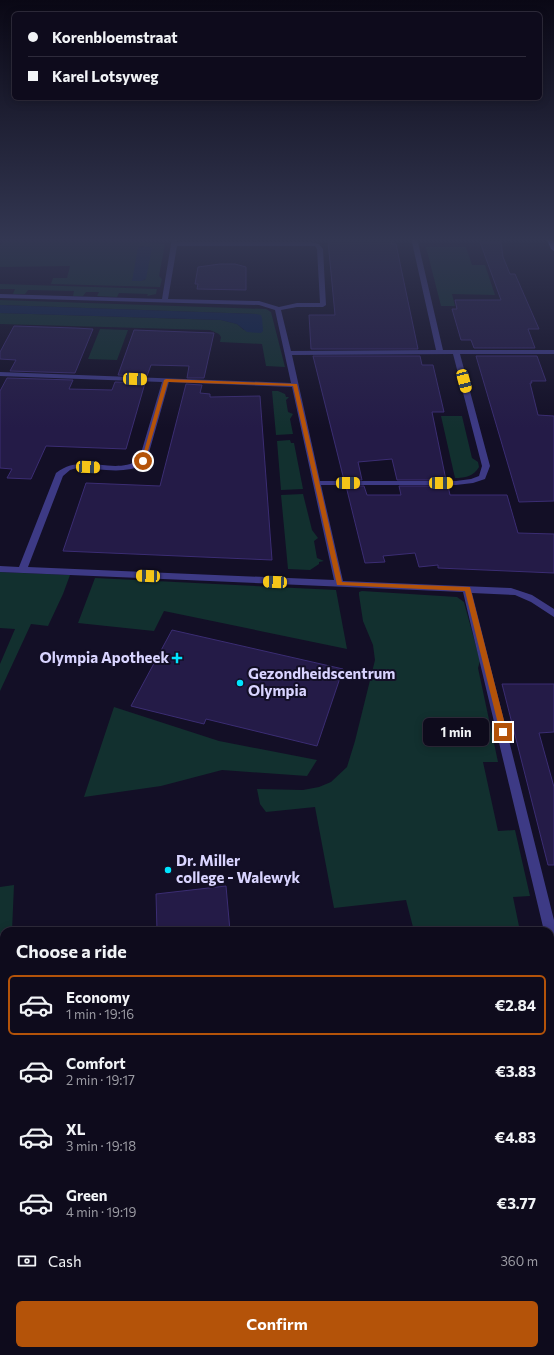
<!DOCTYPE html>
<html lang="en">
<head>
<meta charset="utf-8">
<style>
	body { margin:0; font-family:Commissioner,sans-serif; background:#1c1929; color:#f1f3f6; height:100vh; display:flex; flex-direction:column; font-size:15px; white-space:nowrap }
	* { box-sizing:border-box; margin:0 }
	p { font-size:13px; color:#9b9ba3 }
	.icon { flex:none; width:22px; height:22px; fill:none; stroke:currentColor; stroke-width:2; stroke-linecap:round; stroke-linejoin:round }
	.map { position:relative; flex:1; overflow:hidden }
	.sheet { position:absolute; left:0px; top:927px; width:554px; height:428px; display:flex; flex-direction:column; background:#0e0b1c; border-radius:12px 12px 0 0; box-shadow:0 2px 10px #0003,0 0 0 1px #2e2b3b }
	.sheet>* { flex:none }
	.guide { position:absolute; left:12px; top:12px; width:530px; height:88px; border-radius:6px; box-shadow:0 2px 10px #0003,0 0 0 1px #2e2b3b; display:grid; align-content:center; height:88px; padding:0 16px; background:#0e0b1c }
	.end { position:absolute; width:18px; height:18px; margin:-9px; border:5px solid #b45309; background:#fff; box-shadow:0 0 0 2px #fff }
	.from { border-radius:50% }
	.bubble { position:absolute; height:28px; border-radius:6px; background:#0e0b1c; box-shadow:0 2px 10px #0003,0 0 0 1px #2e2b3b; font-size:13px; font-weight:700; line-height:28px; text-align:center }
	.car { position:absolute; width:12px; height:24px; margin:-12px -6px; border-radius:5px; box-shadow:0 0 3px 1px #0007; background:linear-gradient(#f5c518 24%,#345 0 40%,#f5c518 0 76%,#345 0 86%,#f5c518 0) }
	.guide b { display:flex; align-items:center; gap:14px; height:38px; font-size:15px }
	.guide b+b { border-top:1px solid #2e2b3b }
	.guide i { width:10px; height:10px; background:#f1f3f6 }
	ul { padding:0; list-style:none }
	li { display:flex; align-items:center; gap:12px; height:60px; margin:0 8px 6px; padding:0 8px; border:2px solid transparent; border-radius:6px }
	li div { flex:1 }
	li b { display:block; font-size:15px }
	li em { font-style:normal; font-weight:700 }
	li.selected { border-color:#b45309 }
	li>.icon { width:36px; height:36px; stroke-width:1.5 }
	h2 { padding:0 16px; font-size:18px; line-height:48px }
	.pay { display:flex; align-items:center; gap:10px; height:44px; padding:0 16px; font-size:15px }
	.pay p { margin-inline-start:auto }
	.button { display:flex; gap:8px; margin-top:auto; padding:8px 16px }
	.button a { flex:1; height:46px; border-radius:6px; background:#b45309; color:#fff; font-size:16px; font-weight:700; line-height:46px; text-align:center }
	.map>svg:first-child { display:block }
	.green { fill:#12302f; fill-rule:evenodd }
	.water { fill:#0c2248 }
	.building { fill:#241b47; stroke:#3b2d73 }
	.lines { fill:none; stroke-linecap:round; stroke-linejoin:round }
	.street { fill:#3d3a85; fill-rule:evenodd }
	.secondary { fill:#6f6bff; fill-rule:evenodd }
	.route { fill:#b45309 }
	.poi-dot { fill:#00e5ff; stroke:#130f26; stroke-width:1.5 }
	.labels { text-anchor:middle; stroke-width:4; stroke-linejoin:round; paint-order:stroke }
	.poi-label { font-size:15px; font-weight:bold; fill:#d9d4ff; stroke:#130f26; text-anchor:start }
</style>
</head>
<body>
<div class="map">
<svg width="554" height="1355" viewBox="0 0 554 1355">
	<rect width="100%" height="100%" fill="#130f26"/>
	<g class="green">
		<path d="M 10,238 L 103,238 L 165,244 L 159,276 L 162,279 L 160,287 L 51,284 L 53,278 L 67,278 L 70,266 L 0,267 L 0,245 ZM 141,246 L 147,246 L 145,280 L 135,281 L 138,248 Z"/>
		<path d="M 426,247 L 466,247 L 472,265 L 485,265 L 495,295 L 452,294 L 455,306 L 441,306 Z"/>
		<path d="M 0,284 L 157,289 L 156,294 L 147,296 L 148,294 L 119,293 L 117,297 L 97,296 L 99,292 L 86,292 L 83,296 L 73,296 L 74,291 L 28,290 L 25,294 L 13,294 L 15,289 L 0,289 Z"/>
		<path d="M 0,300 L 266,309 L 271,312 L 285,367 L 266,366 L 262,344 L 220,342 L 221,337 L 219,334 L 210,330 L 0,324 L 0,313 L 221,320 L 237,324 L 244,330 L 256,314 L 0,305 Z"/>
		<path d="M 100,329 L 128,330 L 117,360 L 88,359 Z"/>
		<path d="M 272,391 L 278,391 L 285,394 L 286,397 L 289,397 L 286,400 L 288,412 L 293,414 L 290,419 L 293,434 L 276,435 Z"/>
		<path d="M 441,416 L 462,416 L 472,458 L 478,462 L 479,467 C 474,476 465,478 455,478 Z"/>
		<path d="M 290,440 L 291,443 L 294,443 L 303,489 L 281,490 L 277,441 Z"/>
		<path d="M 303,494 L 312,530 L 318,538 L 314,541 L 317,558 L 324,561 L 319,562 L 319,564 L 310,570 L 288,569 L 281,495 Z"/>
		<path d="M 0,572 L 70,575 L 63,594 L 48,626 L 31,624 L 0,691 L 0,664 L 15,629 L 0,628 Z"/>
		<path d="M 95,578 L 336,590 L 347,649 L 164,611 L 154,631 L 78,623 Z"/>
		<path d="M 362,591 L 457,597 L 464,602 L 480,661 L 478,668 L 498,762 L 483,762 L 498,831 L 515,830 L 530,896 L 513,897 L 520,931 L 414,931 L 406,900 L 334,908 L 315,807 L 266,812 L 260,804 L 257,789 L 303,790 L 319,787 L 331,782 L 347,767 L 355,741 L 375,660 L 373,645 L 363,621 L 359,595 L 359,592 Z"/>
		<path d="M 114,707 L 219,741 L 317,760 L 307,776 L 222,770 L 161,786 L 84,797 Z"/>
		<path d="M 14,885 L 12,931 L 4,931 L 4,1019 L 0,1064 L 0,887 Z"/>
		<path d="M 550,975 L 554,992 L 554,1234 L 550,1234 Z"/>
		<path d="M 554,1307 L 554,1355 L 241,1355 L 267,1351 L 550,1351 L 550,1308 Z"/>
	</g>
	<g class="water">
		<path d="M 145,246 L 152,248 L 146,279 L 141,281 L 132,281 L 138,248 Z"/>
		<path d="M 0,305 L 256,314 L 261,315 L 262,318 L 263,331 L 261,333 L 247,332 L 237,324 L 221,320 L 0,313 Z"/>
	</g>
	<g class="building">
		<path d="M 328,241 L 391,241 L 392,244 L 396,244 L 418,349 L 311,349 L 309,315 L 335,315 Z"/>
		<path d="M 480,242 L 501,242 L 503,257 L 510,274 L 515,274 L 539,329 L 528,329 L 535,348 L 474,348 L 471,340 L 461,340 L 452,309 L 457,309 L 455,300 L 501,300 Z"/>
		<path d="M 220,264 L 235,264 L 246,267 L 246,290 L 197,289 L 198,284 L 195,284 L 198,267 Z"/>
		<path d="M 14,326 L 75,328 L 93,329 L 75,373 L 10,371 L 16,360 L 0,359 L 0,352 Z"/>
		<path d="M 134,330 L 214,333 L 204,378 L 187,378 L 189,366 L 151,365 L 147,376 L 118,375 Z"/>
		<path d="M 313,356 L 420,356 L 422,365 L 433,365 L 444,412 L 432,412 L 446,480 L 397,480 L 392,459 L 358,462 L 362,480 L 344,480 Z"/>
		<path d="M 476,356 L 537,356 L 546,381 L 531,381 L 532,383 L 530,383 L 538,415 L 554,416 L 554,501 L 519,502 Z"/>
		<path d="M 7,378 L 73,380 L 69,389 L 112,390 L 115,382 L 145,383 L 126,449 L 46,446 L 31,479 L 7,478 L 12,469 L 0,468 L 0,391 Z"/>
		<path d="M 186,384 L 202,385 L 200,393 L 210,394 L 210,397 L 260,396 L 272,560 L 63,551 L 86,483 L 160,486 Z"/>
		<path d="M 346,486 L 364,486 L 367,495 L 401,495 L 399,486 L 448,486 L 450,495 L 507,495 L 518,533 L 554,534 L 554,573 L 438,568 L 438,565 L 419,567 L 415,553 L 383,556 L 385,562 L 365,563 Z"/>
		<path d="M 172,630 L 343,669 L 317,746 L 206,719 L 204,724 L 131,706 Z"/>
		<path d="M 502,684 L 554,684 L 554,732 L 539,733 L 554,787 L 554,865 L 548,865 Z"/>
		<path d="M 226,886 L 230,931 L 157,931 L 156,894 Z"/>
	</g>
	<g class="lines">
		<g class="street">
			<path d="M 172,238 L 178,238 L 177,242 L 310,242 L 319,244 L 323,249 L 326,305 L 323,307 L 297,307 L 281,310 L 291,351 L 436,350 L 411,238 L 417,238 L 443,350 L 554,350 L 554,354 L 460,354 L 490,466 L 485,479 L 473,483 L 456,485 L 321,485 L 343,581 L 511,588 L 532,595 L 554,609 L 554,617 L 531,602 L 515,595 L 472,593 L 554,920 L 554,951 L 550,950 L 550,931 L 544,931 L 463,592 L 0,572 L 0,566 L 19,567 L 56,473 C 83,452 112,476 139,460 L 162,382 L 0,376 L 0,372 L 291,383 L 275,310 L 259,305 L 0,298 L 0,294 L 162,299 ZM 177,246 L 315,246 L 317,249 L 320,303 L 297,303 L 279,307 L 259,301 L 168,299 ZM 453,354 L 482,466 L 479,476 L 471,479 L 456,481 L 320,481 L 292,355 ZM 169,382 L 292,387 L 334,580 L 28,567 L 63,476 L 70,470 L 77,468 C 101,468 124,476 146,463 Z"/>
			<rect x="550" y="1251" width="4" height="16"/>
			<path d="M 4,1330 L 4,1346 L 0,1347 L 0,1331 Z"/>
		</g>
		<path class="secondary" d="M 546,238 L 552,238 L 554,243 L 554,251 L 551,249 Z"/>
	</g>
	<linearGradient id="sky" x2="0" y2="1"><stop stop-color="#0a0815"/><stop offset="0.56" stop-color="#333752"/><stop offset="1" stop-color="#333752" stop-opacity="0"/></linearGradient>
	<rect width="554" height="428" fill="url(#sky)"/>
	<path class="route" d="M 166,379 L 297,384 L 342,582 L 470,587 L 507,732 L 506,734 L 501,734 L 500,732 L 465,591 L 337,585 L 293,386 L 168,382 L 145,461 L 141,462 L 164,380 Z"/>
	<g class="poi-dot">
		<path d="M175 652h4v4h4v4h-4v4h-4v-4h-4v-4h4z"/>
		<circle cx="240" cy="683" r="4"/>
		<circle cx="168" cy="870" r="4"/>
	</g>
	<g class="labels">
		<g class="poi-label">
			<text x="169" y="663" text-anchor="end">Olympia Apotheek</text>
			<text x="248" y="679">Gezondheidscentrum<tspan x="248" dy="17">Olympia</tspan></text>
			<text x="176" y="866">Dr. Miller<tspan x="176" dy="17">college - Walewyk</tspan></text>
		</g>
	</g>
</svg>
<i class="end from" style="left:143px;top:461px"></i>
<i class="end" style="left:503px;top:732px"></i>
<div class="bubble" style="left:423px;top:718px;width:66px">1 min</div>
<i class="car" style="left:135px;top:379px;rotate:92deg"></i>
<i class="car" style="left:464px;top:381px;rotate:165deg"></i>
<i class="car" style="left:88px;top:467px;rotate:93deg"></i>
<i class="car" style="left:348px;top:483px;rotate:90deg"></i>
<i class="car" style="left:441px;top:483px;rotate:90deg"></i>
<i class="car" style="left:148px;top:576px;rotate:272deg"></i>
<i class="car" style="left:275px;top:582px;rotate:273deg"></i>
<div class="guide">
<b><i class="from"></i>Korenbloemstraat</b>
<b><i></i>Karel Lotsyweg</b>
</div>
<section class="sheet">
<h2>Choose a ride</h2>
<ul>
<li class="selected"><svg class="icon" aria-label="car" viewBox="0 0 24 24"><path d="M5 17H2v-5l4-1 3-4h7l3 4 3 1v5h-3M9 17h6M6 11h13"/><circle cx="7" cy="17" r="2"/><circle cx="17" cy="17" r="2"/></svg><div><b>Economy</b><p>1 min · 19:16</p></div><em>€2.84</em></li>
<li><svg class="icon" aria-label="car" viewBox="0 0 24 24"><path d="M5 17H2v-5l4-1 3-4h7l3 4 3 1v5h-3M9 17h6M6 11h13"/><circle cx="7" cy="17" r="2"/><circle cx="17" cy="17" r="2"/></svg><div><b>Comfort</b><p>2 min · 19:17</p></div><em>€3.83</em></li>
<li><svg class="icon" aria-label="car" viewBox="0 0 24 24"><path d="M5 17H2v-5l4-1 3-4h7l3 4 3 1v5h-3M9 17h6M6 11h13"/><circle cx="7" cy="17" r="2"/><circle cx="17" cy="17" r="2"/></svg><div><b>XL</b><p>3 min · 19:18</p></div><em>€4.83</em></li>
<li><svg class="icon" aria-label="car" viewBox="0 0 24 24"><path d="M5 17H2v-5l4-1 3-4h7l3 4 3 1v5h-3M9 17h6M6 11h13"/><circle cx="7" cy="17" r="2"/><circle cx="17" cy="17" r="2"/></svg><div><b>Green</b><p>4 min · 19:19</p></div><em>€3.77</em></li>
</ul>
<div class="pay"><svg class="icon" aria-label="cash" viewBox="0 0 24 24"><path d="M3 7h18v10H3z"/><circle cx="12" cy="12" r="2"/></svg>Cash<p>360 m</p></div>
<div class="button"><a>Confirm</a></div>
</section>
</div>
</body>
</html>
